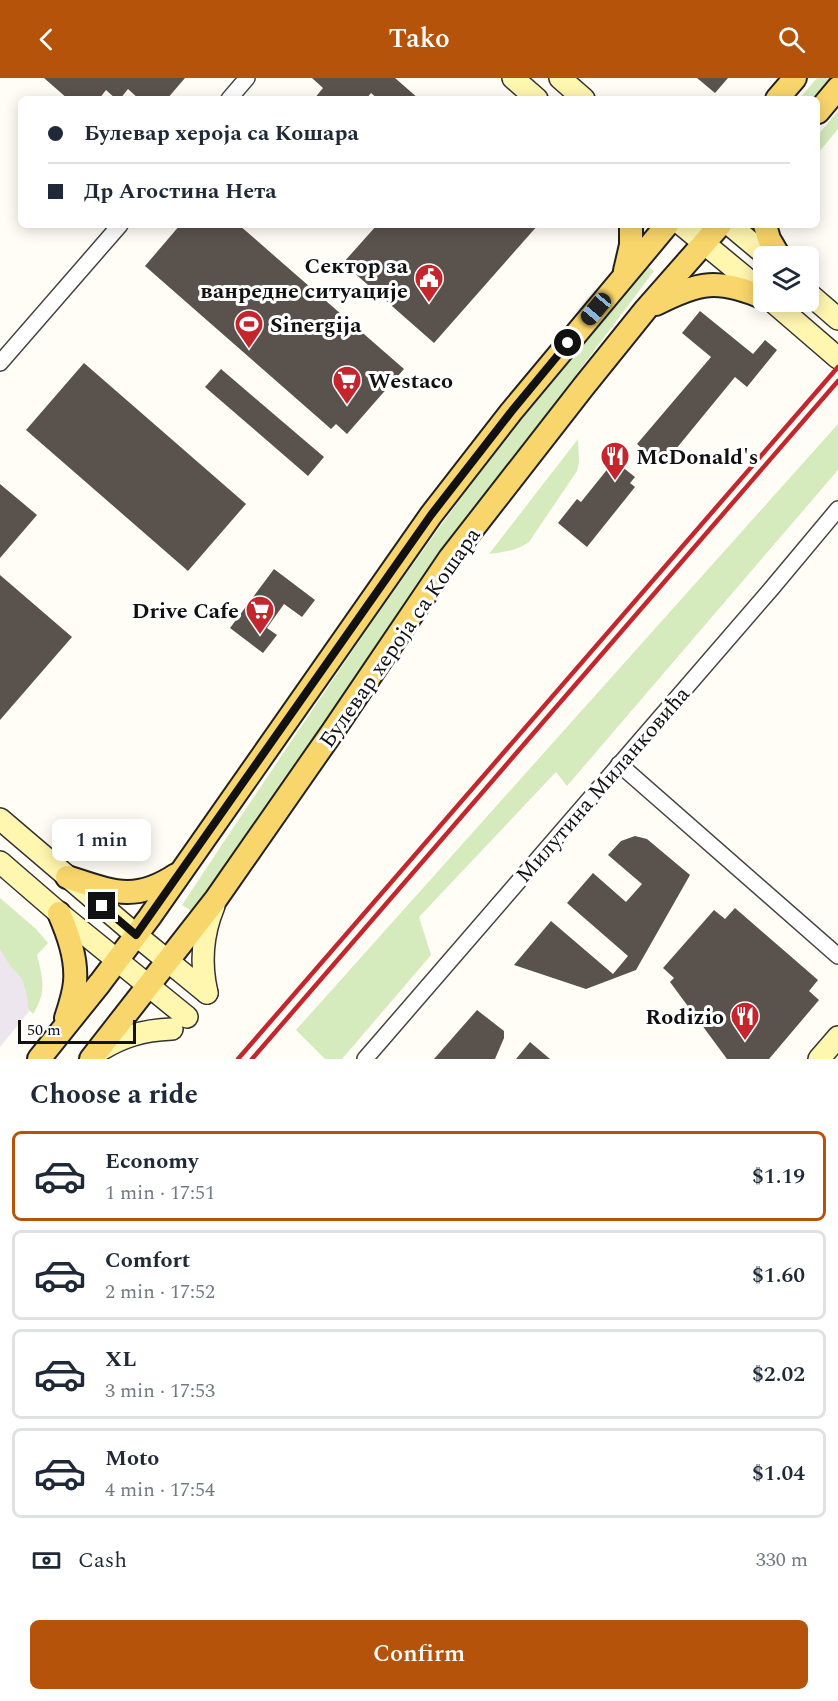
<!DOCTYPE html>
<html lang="en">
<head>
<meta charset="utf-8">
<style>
	body { margin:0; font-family:Spectral,serif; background:#f6f6f7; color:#1f2937; height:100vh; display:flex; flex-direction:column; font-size:22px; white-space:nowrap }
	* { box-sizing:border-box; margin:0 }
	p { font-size:20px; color:#747a83 }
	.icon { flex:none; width:33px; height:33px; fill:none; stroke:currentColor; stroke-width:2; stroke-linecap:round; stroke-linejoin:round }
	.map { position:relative; height:981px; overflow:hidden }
	.sheet { display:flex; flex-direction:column; background:#fff; flex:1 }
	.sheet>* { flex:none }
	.hud { position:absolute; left:18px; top:18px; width:802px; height:132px; border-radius:9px; box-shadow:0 3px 15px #0003; display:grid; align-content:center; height:132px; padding:0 30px; background:#fff }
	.tools { position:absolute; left:753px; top:168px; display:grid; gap:12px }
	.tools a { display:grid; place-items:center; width:66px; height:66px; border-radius:9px; background:#fff; box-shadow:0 3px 15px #0003; font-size:30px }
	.scale { position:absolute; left:18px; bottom:15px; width:118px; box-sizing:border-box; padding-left:6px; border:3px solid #111; border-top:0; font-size:16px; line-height:21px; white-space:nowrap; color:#111; -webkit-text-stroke:4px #fff; paint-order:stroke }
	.end { position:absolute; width:27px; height:27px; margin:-14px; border:8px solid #111; background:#fff; box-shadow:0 0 0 3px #fff }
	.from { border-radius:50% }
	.bubble { position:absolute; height:42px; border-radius:9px; background:#fff; box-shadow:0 3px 15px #0003; font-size:20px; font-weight:600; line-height:42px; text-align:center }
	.car { position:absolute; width:18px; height:36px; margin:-18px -9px; border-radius:8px; box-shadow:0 0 4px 2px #0007; background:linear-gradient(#222 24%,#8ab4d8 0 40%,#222 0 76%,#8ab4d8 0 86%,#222 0) }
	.hud b { display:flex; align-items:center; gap:21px; height:57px; font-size:22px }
	.hud b+b { border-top:2px solid #e0e1e3 }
	.hud i { width:15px; height:15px; background:#1f2937 }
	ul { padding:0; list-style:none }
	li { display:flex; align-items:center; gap:18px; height:90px; margin:0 12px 9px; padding:0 18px; border:3px solid #e0e1e3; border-radius:9px }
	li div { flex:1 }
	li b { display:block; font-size:22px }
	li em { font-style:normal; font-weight:600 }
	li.on { border-color:#b45309 }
	li>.icon { width:54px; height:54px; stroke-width:1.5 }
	h2 { padding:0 30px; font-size:27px; line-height:72px }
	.pay { display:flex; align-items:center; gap:15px; height:66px; padding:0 30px; font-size:22px }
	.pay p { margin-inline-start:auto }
	.cta { display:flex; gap:12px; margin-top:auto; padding:12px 30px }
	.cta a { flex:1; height:69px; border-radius:9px; background:#b45309; color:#fff; font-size:24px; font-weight:600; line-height:69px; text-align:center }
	header { display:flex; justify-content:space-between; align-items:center; height:78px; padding:0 30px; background:#b45309; color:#fff; font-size:27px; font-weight:600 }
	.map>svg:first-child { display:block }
	.industrial { fill:#eee6ef }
	.green { fill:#d5ebbd }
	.building { fill:#5a524d }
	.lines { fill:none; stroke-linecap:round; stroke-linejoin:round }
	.street-casing { stroke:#444; stroke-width:18 }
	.secondary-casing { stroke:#333; stroke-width:24 }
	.primary-casing { stroke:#222; stroke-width:26 }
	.street { stroke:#fff; stroke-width:15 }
	.secondary { stroke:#fff6b0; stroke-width:21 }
	.primary { stroke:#f9d66b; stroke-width:22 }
	.rail { stroke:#c4262e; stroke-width:4.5 }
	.route { stroke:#111; stroke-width:8 }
	.labels { text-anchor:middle; stroke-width:6; stroke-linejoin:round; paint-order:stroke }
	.poi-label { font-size:22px; font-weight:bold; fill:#111; stroke:#fff; text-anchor:end }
	.street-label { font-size:22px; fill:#111; stroke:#fff }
</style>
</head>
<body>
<header><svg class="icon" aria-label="back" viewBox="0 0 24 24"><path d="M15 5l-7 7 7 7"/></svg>Tako<svg class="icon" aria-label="search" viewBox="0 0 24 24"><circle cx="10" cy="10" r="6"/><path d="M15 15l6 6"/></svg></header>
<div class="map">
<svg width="838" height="981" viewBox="0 0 838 981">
	<rect width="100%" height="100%" fill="#fffdf5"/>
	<path class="industrial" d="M 0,856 L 35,926 L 0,969 Z"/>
	<g class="green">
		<path d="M 817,0 L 836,0 L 818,21 L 799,21 Z"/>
		<path d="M 838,33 L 838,51 L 818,75 L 818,57 Z"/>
		<path d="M 648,188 L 654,193 L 457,455 L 193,834 L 182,827 C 304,644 424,460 562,288 C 590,254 619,222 648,188 Z"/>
		<path d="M 838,346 L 838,392 L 567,708 L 556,694 L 419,839 L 431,877 L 342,981 L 325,981 L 296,952 Z"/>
		<path d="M 578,361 L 579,384 L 577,393 L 529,464 C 516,473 504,474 489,476 Z"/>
		<path d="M 0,820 L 36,851 L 48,865 L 37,877 C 43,901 47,914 33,936 L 28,930 L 27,918 L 23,903 L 19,897 L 11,889 L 0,871 Z"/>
	</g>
	<g class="building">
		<path d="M 44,0 L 185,0 L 167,21 L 139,21 L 128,11 L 120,21 L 116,21 L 106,12 L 99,21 L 68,21 Z"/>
		<path d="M 312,0 L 395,0 L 419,21 L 378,21 L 371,15 L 366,21 L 314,21 L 323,10 Z"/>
		<path d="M 697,0 L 728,0 L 715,15 Z"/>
		<path d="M 180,147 L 239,147 L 404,291 L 347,356 L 336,346 L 331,351 L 145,188 Z"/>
		<path d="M 377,147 L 538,147 L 434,265 L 343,185 Z"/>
		<path d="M 700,233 L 753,276 L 765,262 L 777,272 L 747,309 L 735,299 L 662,388 L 637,366 L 711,279 L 682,255 Z"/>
		<path d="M 84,285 L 246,426 L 188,493 L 26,352 Z"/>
		<path d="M 221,291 L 324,379 L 308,398 L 205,309 Z"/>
		<path d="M 616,384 L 635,399 L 630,405 L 635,409 L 587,469 L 558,445 L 577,421 L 581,424 L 610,388 L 611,390 Z"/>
		<path d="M 0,406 L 37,437 L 0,480 Z"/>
		<path d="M 274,491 L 315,522 L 302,539 L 284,526 L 267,550 L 277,557 L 263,575 L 230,550 Z"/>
		<path d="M 0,497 L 72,559 L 0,642 Z"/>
		<path d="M 635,758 L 647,761 L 690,797 L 636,892 L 586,911 L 514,887 L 551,843 L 613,896 L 628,878 L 567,825 L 593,795 L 626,824 L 642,806 L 608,777 L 621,763 Z"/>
		<path d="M 735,830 L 818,902 L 809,913 L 819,922 L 769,981 L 727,981 L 670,904 L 674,900 L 663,890 L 714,832 L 725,841 Z"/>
		<path d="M 477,932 L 504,953 L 504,960 L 495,981 L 434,981 Z"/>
		<path d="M 530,964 L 550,981 L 516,981 Z"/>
	</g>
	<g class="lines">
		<g class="street-casing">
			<g id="street">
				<path d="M 229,21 L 247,0"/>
				<path d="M 0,285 L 120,147"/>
				<path d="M 619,686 L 838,878"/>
				<path d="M 365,981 L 772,510 L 838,431"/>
			</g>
		</g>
		<g class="secondary-casing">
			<g id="secondary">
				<path d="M 513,0 L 537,21"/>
				<path d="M 560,0 L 584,21"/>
				<path d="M 682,147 L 764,215"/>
				<path d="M 730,147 L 767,178"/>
				<path d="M 808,215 L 838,241"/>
				<path d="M 773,224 L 838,280"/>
				<path d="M 0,741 L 136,857 L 207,915"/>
				<path d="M 0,784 L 59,835 L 187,939"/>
				<path d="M 207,915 C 200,885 202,857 214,828"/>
				<path d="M 96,975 C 120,959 143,952 172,951"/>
				<path d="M 819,981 L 838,959"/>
			</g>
		</g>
		<g class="primary-casing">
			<g id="primary">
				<path d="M 777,21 L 795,0"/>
				<path d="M 818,34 L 838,10"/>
				<path d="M 765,147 L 769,161 L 779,178"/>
				<path d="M 625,193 L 631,167 L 631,147"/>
				<path d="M 656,226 C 699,204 718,200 764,220"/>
				<path d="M 67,799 C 111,813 134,825 176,797"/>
				<path d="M 59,835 C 68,856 77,880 75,904 C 74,916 70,928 66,940"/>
				<path d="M 39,981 L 100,905 L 149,840 L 431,437 L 511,334 L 667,147"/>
				<path d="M 91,981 L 216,821 L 333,653 L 450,480 L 584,308 L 646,231 L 720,147"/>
			</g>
		</g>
		<use href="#street" class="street"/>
		<use href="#secondary" class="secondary"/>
		<use href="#primary" class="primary"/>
		<g class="rail">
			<path d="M 238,981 L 838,289"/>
			<path d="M 252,981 L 838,303"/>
		</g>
	</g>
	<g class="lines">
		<path class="route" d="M 102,828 L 136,857 L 431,437 L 511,334 L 568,265"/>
	</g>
	<defs>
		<g id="civic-pin" transform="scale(1.5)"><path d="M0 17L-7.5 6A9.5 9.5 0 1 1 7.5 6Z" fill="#c4262e" stroke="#fff"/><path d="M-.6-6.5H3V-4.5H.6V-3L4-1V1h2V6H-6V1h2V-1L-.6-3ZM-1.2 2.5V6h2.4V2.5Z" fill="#fff"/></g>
		<g id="stadium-pin" transform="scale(1.5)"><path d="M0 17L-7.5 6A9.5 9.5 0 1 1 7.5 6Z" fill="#c4262e" stroke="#fff"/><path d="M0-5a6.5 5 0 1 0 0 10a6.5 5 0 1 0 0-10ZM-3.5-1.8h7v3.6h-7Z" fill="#fff"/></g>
		<g id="supermarket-pin" transform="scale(1.5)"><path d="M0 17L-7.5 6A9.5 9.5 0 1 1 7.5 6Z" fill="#c4262e" stroke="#fff"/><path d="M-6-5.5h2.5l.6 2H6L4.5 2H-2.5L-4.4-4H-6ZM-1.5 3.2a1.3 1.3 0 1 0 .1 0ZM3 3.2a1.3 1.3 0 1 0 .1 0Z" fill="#fff"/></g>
		<g id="restaurant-pin" transform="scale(1.5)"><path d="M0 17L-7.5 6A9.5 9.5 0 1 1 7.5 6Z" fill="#c4262e" stroke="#fff"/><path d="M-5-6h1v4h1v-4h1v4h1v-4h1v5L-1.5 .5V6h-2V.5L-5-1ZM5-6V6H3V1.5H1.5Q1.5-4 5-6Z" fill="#fff"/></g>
	</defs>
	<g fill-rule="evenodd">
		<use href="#civic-pin" x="429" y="200"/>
		<use href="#stadium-pin" x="249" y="246"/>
		<use href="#supermarket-pin" x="347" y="302"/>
		<use href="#restaurant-pin" x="615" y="378"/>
		<use href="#supermarket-pin" x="260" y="532"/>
		<use href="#restaurant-pin" x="745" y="938"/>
	</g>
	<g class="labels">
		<g class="poi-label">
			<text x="408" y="195">Сектор за<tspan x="408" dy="25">ванредне ситуације</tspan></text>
			<text x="270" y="254" text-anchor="start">Sinergija</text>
			<text x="368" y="310" text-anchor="start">Westaco</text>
			<text x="636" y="386" text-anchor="start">McDonald's</text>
			<text x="239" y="540">Drive Cafe</text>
			<text x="724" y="946">Rodizio</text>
		</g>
		<g class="street-label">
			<text transform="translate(399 559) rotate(-55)" y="8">Булевар хероја са Кошара</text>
			<text transform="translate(602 706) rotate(-49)" y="8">Милутина Миланковића</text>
		</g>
	</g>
</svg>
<div class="tools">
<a><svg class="icon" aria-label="layers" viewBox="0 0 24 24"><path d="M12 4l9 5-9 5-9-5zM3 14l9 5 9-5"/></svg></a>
</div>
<div class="scale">50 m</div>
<i class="end from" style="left:568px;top:265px"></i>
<i class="end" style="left:102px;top:828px"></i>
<div class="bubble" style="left:52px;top:741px;width:99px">1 min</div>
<i class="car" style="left:596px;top:231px;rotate:220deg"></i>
<div class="hud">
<b><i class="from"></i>Булевар хероја са Кошара</b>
<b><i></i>Др Агостина Нета</b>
</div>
</div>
<section class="sheet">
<h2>Choose a ride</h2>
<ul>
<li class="on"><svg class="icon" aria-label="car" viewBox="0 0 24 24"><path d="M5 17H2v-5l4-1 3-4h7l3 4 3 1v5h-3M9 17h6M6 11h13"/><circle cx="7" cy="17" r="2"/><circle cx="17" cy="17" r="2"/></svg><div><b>Economy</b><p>1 min · 17:51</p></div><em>$1.19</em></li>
<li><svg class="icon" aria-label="car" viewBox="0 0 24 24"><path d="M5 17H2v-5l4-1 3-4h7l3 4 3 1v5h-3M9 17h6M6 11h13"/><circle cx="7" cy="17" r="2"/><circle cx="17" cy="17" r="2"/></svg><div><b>Comfort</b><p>2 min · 17:52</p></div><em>$1.60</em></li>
<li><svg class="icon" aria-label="car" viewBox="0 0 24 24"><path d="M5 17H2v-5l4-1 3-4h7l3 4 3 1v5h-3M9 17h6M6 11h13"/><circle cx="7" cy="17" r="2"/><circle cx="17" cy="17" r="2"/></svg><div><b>XL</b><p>3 min · 17:53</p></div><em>$2.02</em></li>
<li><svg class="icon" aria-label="car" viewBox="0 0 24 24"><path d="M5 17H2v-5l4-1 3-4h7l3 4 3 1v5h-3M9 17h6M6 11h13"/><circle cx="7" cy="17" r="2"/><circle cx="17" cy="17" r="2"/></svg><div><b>Moto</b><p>4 min · 17:54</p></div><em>$1.04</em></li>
</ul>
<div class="pay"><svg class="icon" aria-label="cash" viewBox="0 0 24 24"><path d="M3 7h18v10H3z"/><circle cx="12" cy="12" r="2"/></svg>Cash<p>330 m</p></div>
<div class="cta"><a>Confirm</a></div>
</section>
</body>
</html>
